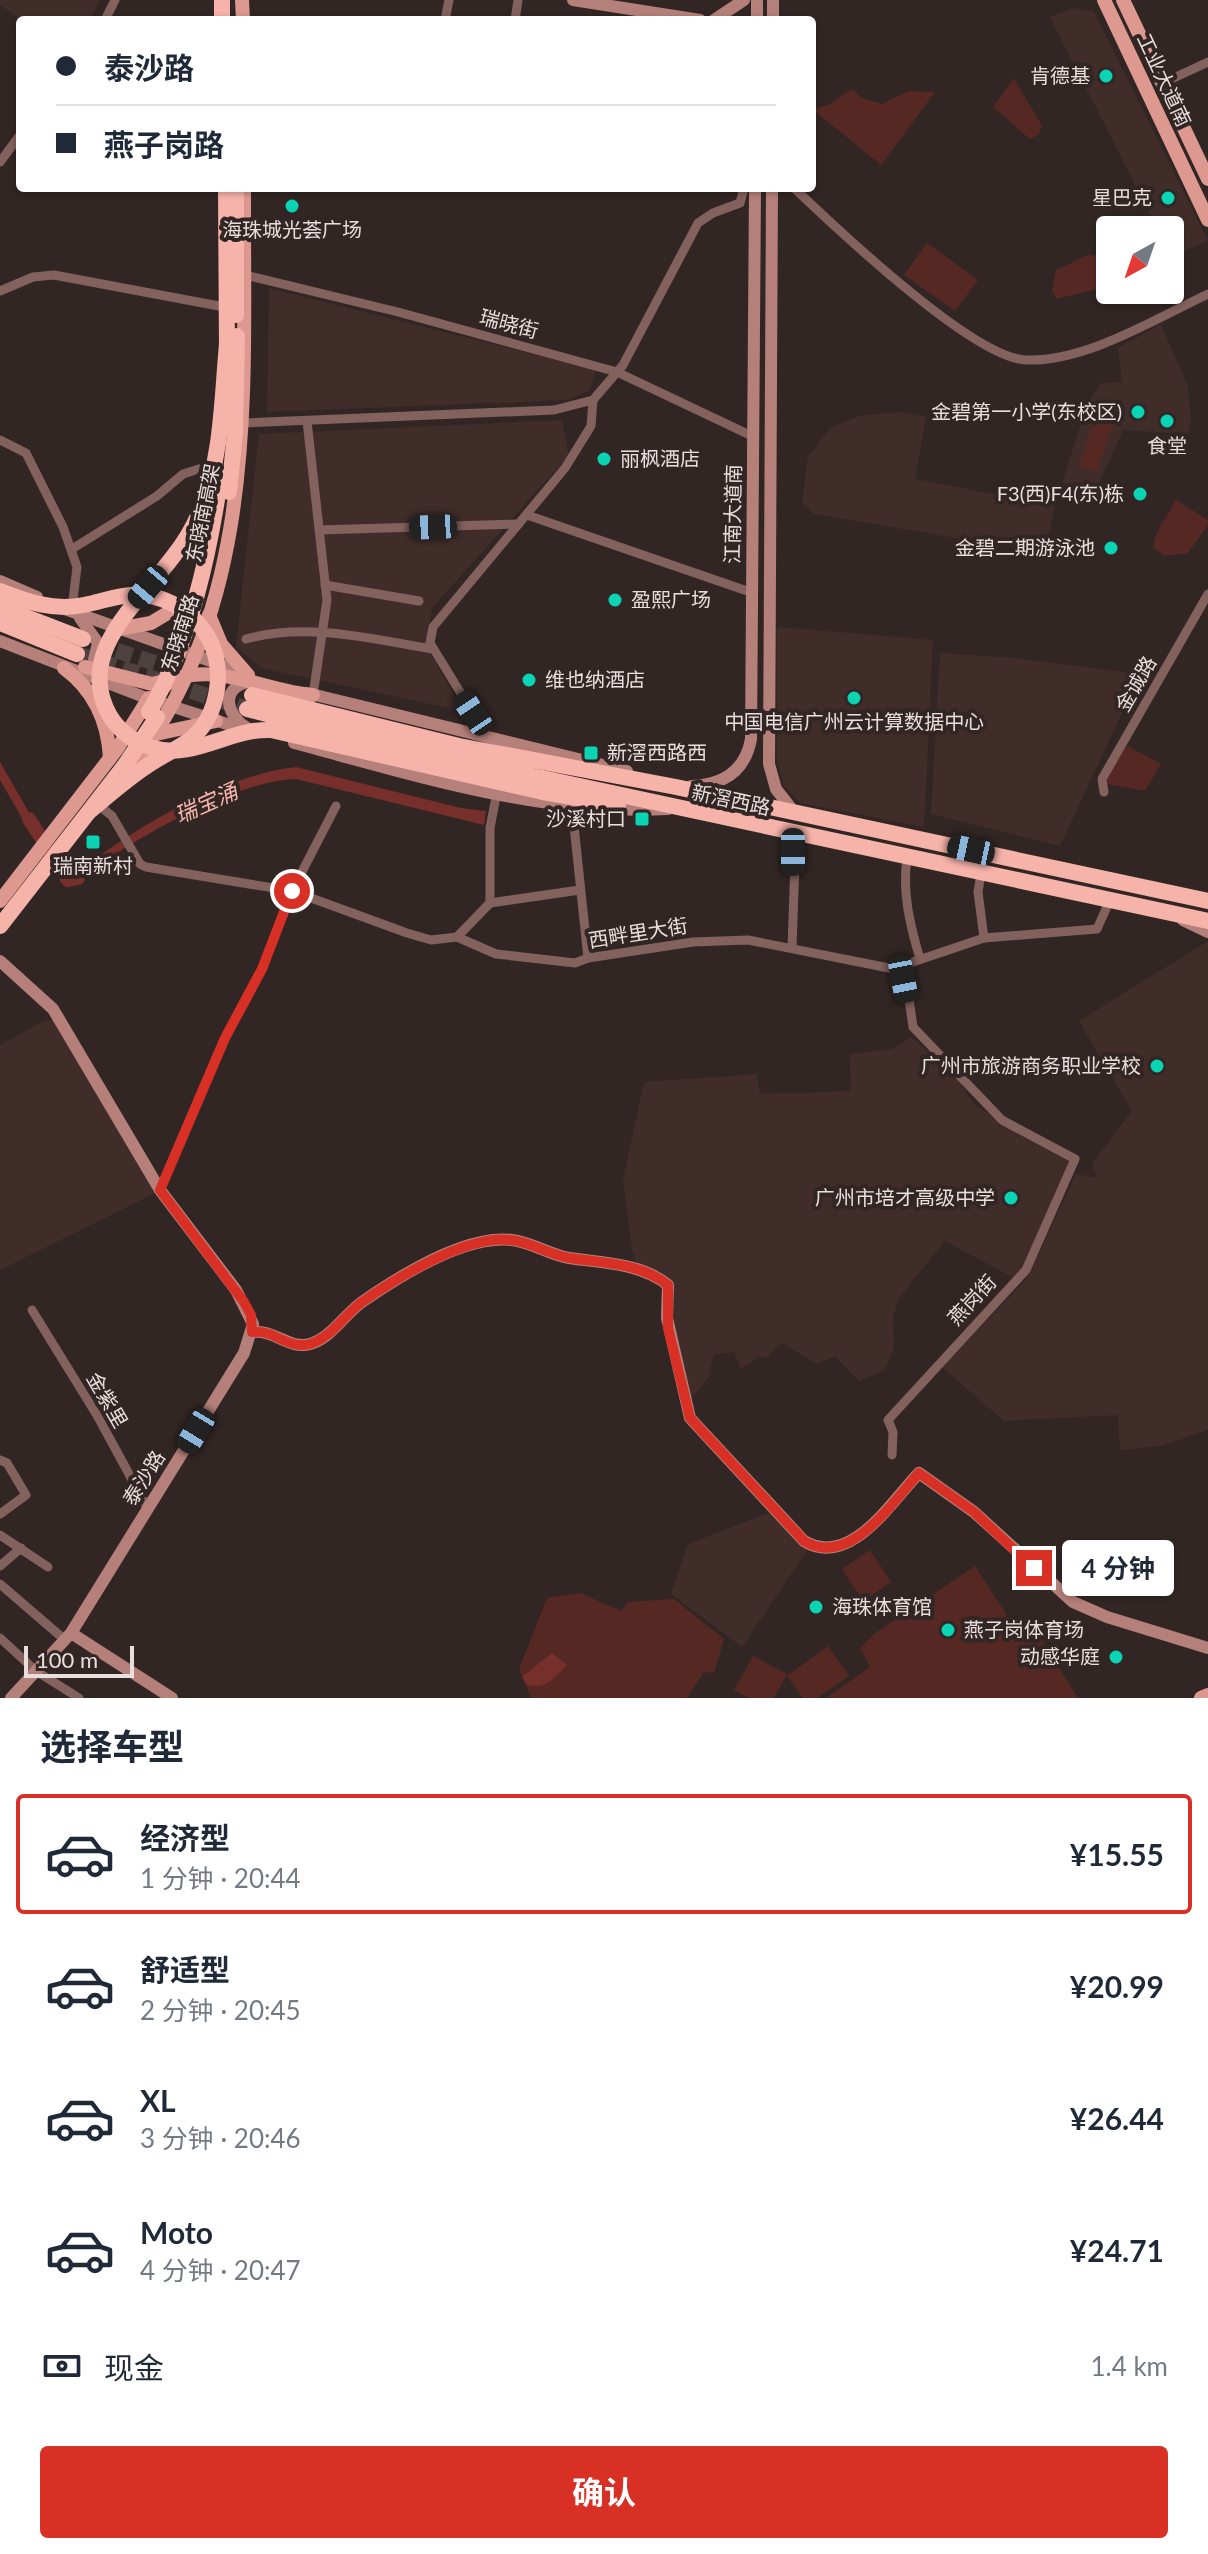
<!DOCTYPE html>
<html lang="zh">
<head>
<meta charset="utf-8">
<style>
	body { margin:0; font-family:Lato,"Noto Sans SC",sans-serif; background:#f2f2f3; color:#1f2937; height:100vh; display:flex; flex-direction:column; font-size:30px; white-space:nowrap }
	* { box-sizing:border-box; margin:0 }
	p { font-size:26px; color:#747a83 }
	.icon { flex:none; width:44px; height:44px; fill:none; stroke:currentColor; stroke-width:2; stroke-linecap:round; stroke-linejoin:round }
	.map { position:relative; height:1698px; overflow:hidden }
	.side { display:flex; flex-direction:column; background:#fff; flex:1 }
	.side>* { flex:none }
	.banner { position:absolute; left:16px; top:16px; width:800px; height:176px; border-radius:8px; box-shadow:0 2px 6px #0004; display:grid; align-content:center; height:176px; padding:0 40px; background:#fff }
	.needle { width:52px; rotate:220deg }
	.fabs { position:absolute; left:1096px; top:216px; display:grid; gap:16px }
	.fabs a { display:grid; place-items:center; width:88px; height:88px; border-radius:8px; background:#fff; box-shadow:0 2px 6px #0004; font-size:40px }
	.scale { position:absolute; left:24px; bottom:20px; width:110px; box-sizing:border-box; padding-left:8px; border:4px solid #e7dedd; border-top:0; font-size:22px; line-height:28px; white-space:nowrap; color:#e7dedd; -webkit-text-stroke:6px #322624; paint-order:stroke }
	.end { position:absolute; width:36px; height:36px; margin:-18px; border:10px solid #d93025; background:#fff; box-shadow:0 0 0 4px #fff }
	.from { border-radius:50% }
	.bubble { position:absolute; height:56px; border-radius:8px; background:#fff; box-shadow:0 2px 6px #0004; font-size:26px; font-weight:700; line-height:56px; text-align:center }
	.car { position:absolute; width:24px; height:48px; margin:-24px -12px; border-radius:10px; box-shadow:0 0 6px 2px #0007; background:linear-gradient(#222 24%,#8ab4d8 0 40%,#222 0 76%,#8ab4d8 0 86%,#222 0) }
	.banner b { display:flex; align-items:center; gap:28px; height:76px; font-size:30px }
	.banner b+b { border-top:2px solid #e0e1e3 }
	.banner i { width:20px; height:20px; background:#1f2937 }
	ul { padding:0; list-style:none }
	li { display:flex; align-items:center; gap:24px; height:120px; margin:0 16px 12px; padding:0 24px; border:4px solid transparent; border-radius:8px }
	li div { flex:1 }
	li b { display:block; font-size:30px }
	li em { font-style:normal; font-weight:700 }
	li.active { border-color:#d93025 }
	li>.icon { width:72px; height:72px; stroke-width:1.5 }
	h2 { padding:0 40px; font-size:36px; line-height:96px }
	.pay { display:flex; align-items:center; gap:20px; height:88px; padding:0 40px; font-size:30px }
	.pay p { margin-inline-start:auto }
	.action { display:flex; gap:16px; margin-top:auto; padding:16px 40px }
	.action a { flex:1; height:92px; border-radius:8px; background:#d93025; color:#fff; font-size:32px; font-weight:700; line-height:92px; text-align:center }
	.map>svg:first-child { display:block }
	.built { fill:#402d2a }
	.green { fill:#562823 }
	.water { fill:#762f2a }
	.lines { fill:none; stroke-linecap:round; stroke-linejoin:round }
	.river { stroke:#762f2a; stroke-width:14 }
	.highway-tunnel { stroke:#4d4240; stroke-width:16; stroke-dasharray:16 8; stroke-linecap:butt }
	.street { stroke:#83615d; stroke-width:9 }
	.secondary { stroke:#b6807a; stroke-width:12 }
	.primary { stroke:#dd988f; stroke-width:14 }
	.highway { stroke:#f6b3aa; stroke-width:16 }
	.highway-bridge { stroke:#f6b3aa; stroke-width:16 }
	.route { stroke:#d93025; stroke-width:10 }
	.poi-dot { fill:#09d5b5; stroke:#322624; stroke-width:3 }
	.labels { text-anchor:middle; stroke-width:8; stroke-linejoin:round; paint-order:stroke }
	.poi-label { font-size:20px; fill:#e7dedd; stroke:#322624; text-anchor:end }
	.street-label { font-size:20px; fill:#e7dedd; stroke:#322624 }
	.water-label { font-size:22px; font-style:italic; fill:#f6b4ac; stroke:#322624 }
</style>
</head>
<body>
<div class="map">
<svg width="1208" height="1698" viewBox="0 0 1208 1698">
	<rect width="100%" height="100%" fill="#322624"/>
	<g class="built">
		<path d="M 0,0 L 100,0 L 89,20 L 22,20 L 0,5 Z"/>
		<path d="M 1073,8 L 1094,12 L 1208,241 L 1171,256 L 1170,230 L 1158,230 L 1050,17 Z"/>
		<path d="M 269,288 L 596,370 L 590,390 L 568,400 L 267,412 Z"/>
		<path d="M 1161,324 L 1188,387 L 1191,421 L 1188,434 L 1123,430 L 1097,488 L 1062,483 L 1088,402 L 1101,383 L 1122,382 L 1118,348 Z"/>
		<path d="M 899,412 L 926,417 L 915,479 L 1055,506 L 1044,553 L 814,514 L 802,503 L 808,456 L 830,428 L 859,416 Z"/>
		<path d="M 562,420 L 569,455 L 432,608 L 426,646 L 463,711 L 261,668 L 236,647 L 259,434 Z"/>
		<path d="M 777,627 L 933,640 L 924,827 L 801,803 L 783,785 L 777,757 Z"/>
		<path d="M 940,653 L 1014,658 L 1140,674 L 1060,846 L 931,814 Z"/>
		<path d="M 1208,941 L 1208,1430 L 1161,1446 L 1120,1450 L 1118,1415 L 1004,1421 L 942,1367 L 1027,1279 L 1076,1174 L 1098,1178 L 1092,1164 L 1132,1111 L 1079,1021 Z"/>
		<path d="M 54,1019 L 157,1192 L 0,1270 L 0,1045 L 40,1023 Z"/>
		<path d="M 911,1037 L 955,1075 L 974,1104 L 997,1120 L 1000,1127 L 1002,1120 L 1075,1159 L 1026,1270 L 1016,1279 L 945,1241 L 899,1298 L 893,1317 L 894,1348 L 885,1370 L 859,1381 L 835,1356 L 817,1364 L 782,1343 L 766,1358 L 760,1356 L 741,1369 L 734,1352 L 714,1355 L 709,1372 L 712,1374 L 688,1402 L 675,1342 L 671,1300 L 673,1286 L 636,1262 L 632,1249 L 623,1180 L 644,1082 L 757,1074 L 760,1094 L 851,1091 L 850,1054 L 893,1049 Z"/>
		<path d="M 771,1512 L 808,1549 L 742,1647 L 671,1594 L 688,1544 Z"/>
	</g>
	<g class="green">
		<path d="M 1014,78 L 1042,126 L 1039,134 L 1030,139 L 993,107 Z"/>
		<path d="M 852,89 L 860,97 L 882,104 L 908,91 L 935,92 L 881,165 L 812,109 L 829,105 Z"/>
		<path d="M 927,243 L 978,280 L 955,311 L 904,275 Z"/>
		<path d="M 1088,255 L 1110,257 L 1110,286 L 1056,299 L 1052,290 L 1056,270 Z"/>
		<path d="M 1096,414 L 1114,420 L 1097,472 L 1079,466 Z"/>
		<path d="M 1176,500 L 1208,520 L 1208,525 L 1188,553 L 1164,556 L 1153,547 L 1157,532 Z"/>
		<path d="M 1127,746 L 1161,764 L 1145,791 L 1107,784 L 1109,772 Z"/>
		<path d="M 870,1550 L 891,1582 L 863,1601 L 842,1569 Z"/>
		<path d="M 975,1566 L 1019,1634 L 1033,1626 L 1078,1698 L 826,1698 L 870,1667 L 860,1648 L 874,1634 Z"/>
		<path d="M 580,1593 L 621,1611 L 628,1602 L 674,1599 L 724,1639 L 714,1673 L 704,1672 L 687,1698 L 531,1698 L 519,1669 L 547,1598 Z"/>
		<path d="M 828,1646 L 849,1676 L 817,1698 L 803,1698 L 787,1676 Z"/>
		<path d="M 753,1656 L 787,1674 L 774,1698 L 749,1698 L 734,1690 Z"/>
	</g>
	<g class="water">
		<path d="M 0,762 L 39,830 L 33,837 L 0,780 Z"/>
		<path d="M 296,767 L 461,808 L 486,811 L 484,825 L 296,779 C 233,781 122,844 73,885 L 61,883 L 68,873 L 74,877 C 125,831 227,774 296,767 Z"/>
		<path d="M 552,1653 L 567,1665 C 554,1678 545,1691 526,1684 L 522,1677 Z"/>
	</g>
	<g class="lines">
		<path class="river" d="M 29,819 L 68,880 L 78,878"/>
		<g class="highway-tunnel">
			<path d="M 94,643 L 182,672"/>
			<path d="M 77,654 L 247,709"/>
		</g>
		<g class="street">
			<path d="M 105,20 L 115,0"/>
			<path d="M 445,20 L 449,0"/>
			<path d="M 515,20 L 518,0"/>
			<path d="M 1163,83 L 1208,62"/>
			<path d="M 0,162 L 20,135"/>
			<path d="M 794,188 C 836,228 973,358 1026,360 C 1086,362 1155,319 1208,294"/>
			<path d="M 245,275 L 398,312 L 617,372 L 754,437"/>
			<path d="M 0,291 L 33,277 L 54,275 L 219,306"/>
			<path d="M 307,421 L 327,600 L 313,695"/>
			<path d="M 244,423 L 554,410 L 593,400 L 623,365 L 698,223 L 713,213 L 740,203 L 744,188"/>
			<path d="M 0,440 L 26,453 L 63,527 L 77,567 L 72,608"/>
			<path d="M 527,515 L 753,593"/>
			<path d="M 319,530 L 519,524"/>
			<path d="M 72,549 L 157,496 L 183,474 L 215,464"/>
			<path d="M 325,585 L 419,601"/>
			<path d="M 246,639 C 308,622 371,639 433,649"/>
			<path d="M 473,713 L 430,643 L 433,627 L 565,468 L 591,426 L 593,400"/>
			<path d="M 1104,792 L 1102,779 L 1208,594"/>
			<path d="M 101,807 L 112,816 L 140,864 L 146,867 L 292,891 L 407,933 L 431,940 L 457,937 L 496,954 L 575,963 L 588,958 L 693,942 L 748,940 L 904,971"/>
			<path d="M 572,807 L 588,958"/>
			<path d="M 907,858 C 902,893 910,925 920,959"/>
			<path d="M 981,873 L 978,892 L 984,938"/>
			<path d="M 490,903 L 490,828 L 497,792"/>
			<path d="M 490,903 L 580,890"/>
			<path d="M 457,937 L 490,903"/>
			<path d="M 792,947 L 796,834"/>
			<path d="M 160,1190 L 225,1038 L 262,969 L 292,891 L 336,806"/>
			<path d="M 32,1310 L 98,1417 L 148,1509"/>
			<path d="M 892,1455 L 893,1432 L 888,1420 L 1026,1270 L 1075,1159 L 1002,1120 L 913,1027 L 904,965 L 984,938 L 1097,929 L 1110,900"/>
			<path d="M 0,1460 L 7,1463 L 26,1495 L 0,1514"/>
			<path d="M 0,1535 L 48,1567"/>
			<path d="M 0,1566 L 21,1548"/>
			<path d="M 0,1584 L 65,1640"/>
			<path d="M 0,1638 L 36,1671 L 79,1698"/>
		</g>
		<g class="secondary">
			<path d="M 573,0 L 700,20"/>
			<path d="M 714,20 L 744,0"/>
			<path d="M 757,20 L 757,0"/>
			<path d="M 773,20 L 773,0"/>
			<path d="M 772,188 L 769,764 L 776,789 L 794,812"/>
			<path d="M 0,581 L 37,597"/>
			<path d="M 65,609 L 247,674"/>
			<path d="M 80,618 L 98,643 L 94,660"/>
			<path d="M 0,641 L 149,699 L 249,731"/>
			<path d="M 307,693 L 627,771"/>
			<path d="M 247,728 C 227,716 219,689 248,682"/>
			<path d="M 294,743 C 414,775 542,816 668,809"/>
			<path d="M 691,786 C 722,785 745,772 751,739 L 755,188"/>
			<path d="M 1183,920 L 1208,932"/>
			<path d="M 0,961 L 53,1009 L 160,1190 L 236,1290 L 253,1324 L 244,1353 L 71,1633 L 11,1698"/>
			<path d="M 252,1332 C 274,1329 289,1350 310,1344 C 331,1338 344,1315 362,1302 C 398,1277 466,1234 512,1240 C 531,1242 550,1255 569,1258 C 602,1263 641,1263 668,1285 L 667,1318 L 690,1418 L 804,1541 C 850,1569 891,1502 919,1473 L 974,1512 L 1073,1602 L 1107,1617 L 1208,1648"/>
			<path d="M 71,1633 L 172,1698"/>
		</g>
		<g class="primary">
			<path d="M 242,0 L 243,20"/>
			<path d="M 1104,0 L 1208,220"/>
			<path d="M 1123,0 L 1208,179"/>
			<path d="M 209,615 L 221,644 L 248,675"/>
			<path d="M 118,629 L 151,623 L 186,602"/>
			<path d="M 172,646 L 187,601"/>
			<path d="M 85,667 L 152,684 L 168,680"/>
			<path d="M 64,668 C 94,690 108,721 110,758"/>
			<path d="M 160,689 C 202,654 264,692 313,695"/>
			<path d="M 156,734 L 216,721"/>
			<path d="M 128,772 C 261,602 243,391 244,188"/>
			<path d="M 0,901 L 117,749 L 149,698"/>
			<path d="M 1201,1698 L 1208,1695"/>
		</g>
		<g class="highway">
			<path d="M 222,0 L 222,20"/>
			<path d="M 236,188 L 236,315"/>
			<path d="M 0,607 L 83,639"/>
			<path d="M 0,623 L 77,654"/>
			<path d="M 252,695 L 459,746 L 676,787 L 1208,901"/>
			<path d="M 247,709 L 398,747 L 1208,921"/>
			<path d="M 543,792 L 618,805"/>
			<path d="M 0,926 L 125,765 L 157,717"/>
		</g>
		<g class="highway-bridge">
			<path d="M 226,188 L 227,351"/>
			<path d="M 227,344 C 222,397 222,456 202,506 C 195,525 185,542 172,558 C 138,603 74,654 110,716 C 119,731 135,743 153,748 C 194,760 230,728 271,730 L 543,792"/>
			<path d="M 229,492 L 235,433 L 237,336"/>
			<path d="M 0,591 C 27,602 54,611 84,605 C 104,601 123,593 144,595 C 170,598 195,614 208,637 C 226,669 219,715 191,739 C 176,750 159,757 144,768 C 125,781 108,796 91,810"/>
			<path d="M 149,712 C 191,640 209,556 221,474"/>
		</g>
	</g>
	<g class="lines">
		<path class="route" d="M 292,891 L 262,969 L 225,1038 L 160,1190 L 244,1302 L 251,1315 L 252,1332 C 274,1329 288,1350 310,1344 C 331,1338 344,1315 362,1302 C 398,1277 466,1235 511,1240 C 531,1242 550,1255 569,1258 C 602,1263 641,1263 668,1285 L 668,1328 L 690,1418 L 804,1541 C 850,1569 892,1502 919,1473 L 974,1512 L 1034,1568"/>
	</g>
	<g class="poi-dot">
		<circle cx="1106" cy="76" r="8"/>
		<circle cx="1168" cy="198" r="8"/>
		<circle cx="292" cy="206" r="8"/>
		<circle cx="1138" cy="412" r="8"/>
		<circle cx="1167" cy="421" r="8"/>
		<circle cx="604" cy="459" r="8"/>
		<circle cx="1140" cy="494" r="8"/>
		<circle cx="1111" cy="548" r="8"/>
		<circle cx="615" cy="600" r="8"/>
		<circle cx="529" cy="680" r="8"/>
		<circle cx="854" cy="698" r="8"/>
		<rect x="583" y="745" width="16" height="16" rx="4"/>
		<rect x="634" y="811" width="16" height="16" rx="4"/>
		<rect x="85" y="834" width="16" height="16" rx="4"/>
		<circle cx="1157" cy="1066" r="8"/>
		<circle cx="1011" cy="1198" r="8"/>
		<circle cx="816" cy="1607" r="8"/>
		<circle cx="948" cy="1630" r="8"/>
		<circle cx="1116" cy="1657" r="8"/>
	</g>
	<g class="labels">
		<g class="poi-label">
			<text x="1090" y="83">肯德基</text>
			<text x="1152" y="205">星巴克</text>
			<text x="292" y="237" text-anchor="middle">海珠城光荟广场</text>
			<text x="1122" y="419">金碧第一小学(东校区)</text>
			<text x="1167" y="453" text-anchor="middle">食堂</text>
			<text x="620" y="466" text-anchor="start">丽枫酒店</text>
			<text x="1124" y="501">F3(西)F4(东)栋</text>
			<text x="1095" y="555">金碧二期游泳池</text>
			<text x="631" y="607" text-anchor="start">盈熙广场</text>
			<text x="545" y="687" text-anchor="start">维也纳酒店</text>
			<text x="854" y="729" text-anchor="middle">中国电信广州云计算数据中心</text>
			<text x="607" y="760" text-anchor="start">新滘西路西</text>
			<text x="626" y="826">沙溪村口</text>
			<text x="93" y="873" text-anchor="middle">瑞南新村</text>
			<text x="1141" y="1073">广州市旅游商务职业学校</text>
			<text x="995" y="1205">广州市培才高级中学</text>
			<text x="832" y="1614" text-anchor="start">海珠体育馆</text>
			<text x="964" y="1637" text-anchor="start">燕子岗体育场</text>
			<text x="1100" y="1664">动感华庭</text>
		</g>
		<g class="street-label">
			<text transform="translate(1164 80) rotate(65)" y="7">工业大道南</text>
			<text transform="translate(509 324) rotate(15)" y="7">瑞晓街</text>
			<text transform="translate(203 513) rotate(-79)" y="7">东晓南高架</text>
			<text transform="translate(733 514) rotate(-89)" y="7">江南大道南</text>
			<text transform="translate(180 633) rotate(-72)" y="7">东晓南路</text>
			<text transform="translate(1136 684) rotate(-60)" y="7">金诚路</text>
			<text transform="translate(731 800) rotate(12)" y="7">新滘西路</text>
			<text transform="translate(638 933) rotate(-9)" y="7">西畔里大街</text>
			<text transform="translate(972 1300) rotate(-47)" y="7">燕岗街</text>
			<text transform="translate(107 1400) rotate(60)" y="7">金紫里</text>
			<text transform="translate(144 1478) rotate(-58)" y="7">泰沙路</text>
		</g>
		<g class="water-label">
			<text transform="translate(206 803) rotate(-24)" y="8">瑞宝涌</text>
		</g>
	</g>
</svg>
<div class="fabs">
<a><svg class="needle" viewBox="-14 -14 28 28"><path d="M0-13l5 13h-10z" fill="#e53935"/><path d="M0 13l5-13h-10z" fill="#747a83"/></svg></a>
</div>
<div class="scale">100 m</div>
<i class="end from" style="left:292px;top:891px"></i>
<i class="end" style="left:1034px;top:1568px"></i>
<div class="bubble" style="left:1062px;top:1540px;width:112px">4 分钟</div>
<i class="car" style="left:433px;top:527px;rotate:268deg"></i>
<i class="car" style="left:148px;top:587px;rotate:220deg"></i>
<i class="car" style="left:473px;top:713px;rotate:326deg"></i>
<i class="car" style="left:971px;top:850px;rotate:282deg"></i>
<i class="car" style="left:793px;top:852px;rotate:180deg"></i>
<i class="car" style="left:903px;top:979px;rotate:169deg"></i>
<i class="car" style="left:196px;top:1431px;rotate:211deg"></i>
<div class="banner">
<b><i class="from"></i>泰沙路</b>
<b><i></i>燕子岗路</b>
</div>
</div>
<section class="side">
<h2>选择车型</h2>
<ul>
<li class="active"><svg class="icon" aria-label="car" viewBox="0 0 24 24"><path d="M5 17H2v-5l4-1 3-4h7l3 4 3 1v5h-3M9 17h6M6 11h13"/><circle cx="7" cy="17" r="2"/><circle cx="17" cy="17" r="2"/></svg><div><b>经济型</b><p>1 分钟 · 20:44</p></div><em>¥15.55</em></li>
<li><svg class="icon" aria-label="car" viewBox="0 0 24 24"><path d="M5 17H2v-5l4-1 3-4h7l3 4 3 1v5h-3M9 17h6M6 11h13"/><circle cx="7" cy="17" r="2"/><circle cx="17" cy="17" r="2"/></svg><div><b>舒适型</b><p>2 分钟 · 20:45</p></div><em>¥20.99</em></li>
<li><svg class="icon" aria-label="car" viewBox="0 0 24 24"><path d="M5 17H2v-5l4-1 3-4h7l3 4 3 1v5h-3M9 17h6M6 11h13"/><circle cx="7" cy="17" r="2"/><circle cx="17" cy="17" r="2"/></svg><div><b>XL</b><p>3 分钟 · 20:46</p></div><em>¥26.44</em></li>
<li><svg class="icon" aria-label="car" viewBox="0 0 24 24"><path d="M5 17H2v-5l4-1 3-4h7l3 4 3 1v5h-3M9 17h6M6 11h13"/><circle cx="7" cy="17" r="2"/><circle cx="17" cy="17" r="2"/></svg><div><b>Moto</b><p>4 分钟 · 20:47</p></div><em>¥24.71</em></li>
</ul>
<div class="pay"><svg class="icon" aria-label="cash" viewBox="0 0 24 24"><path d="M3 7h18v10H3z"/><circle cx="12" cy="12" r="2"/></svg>现金<p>1.4 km</p></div>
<div class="action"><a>确认</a></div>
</section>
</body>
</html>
